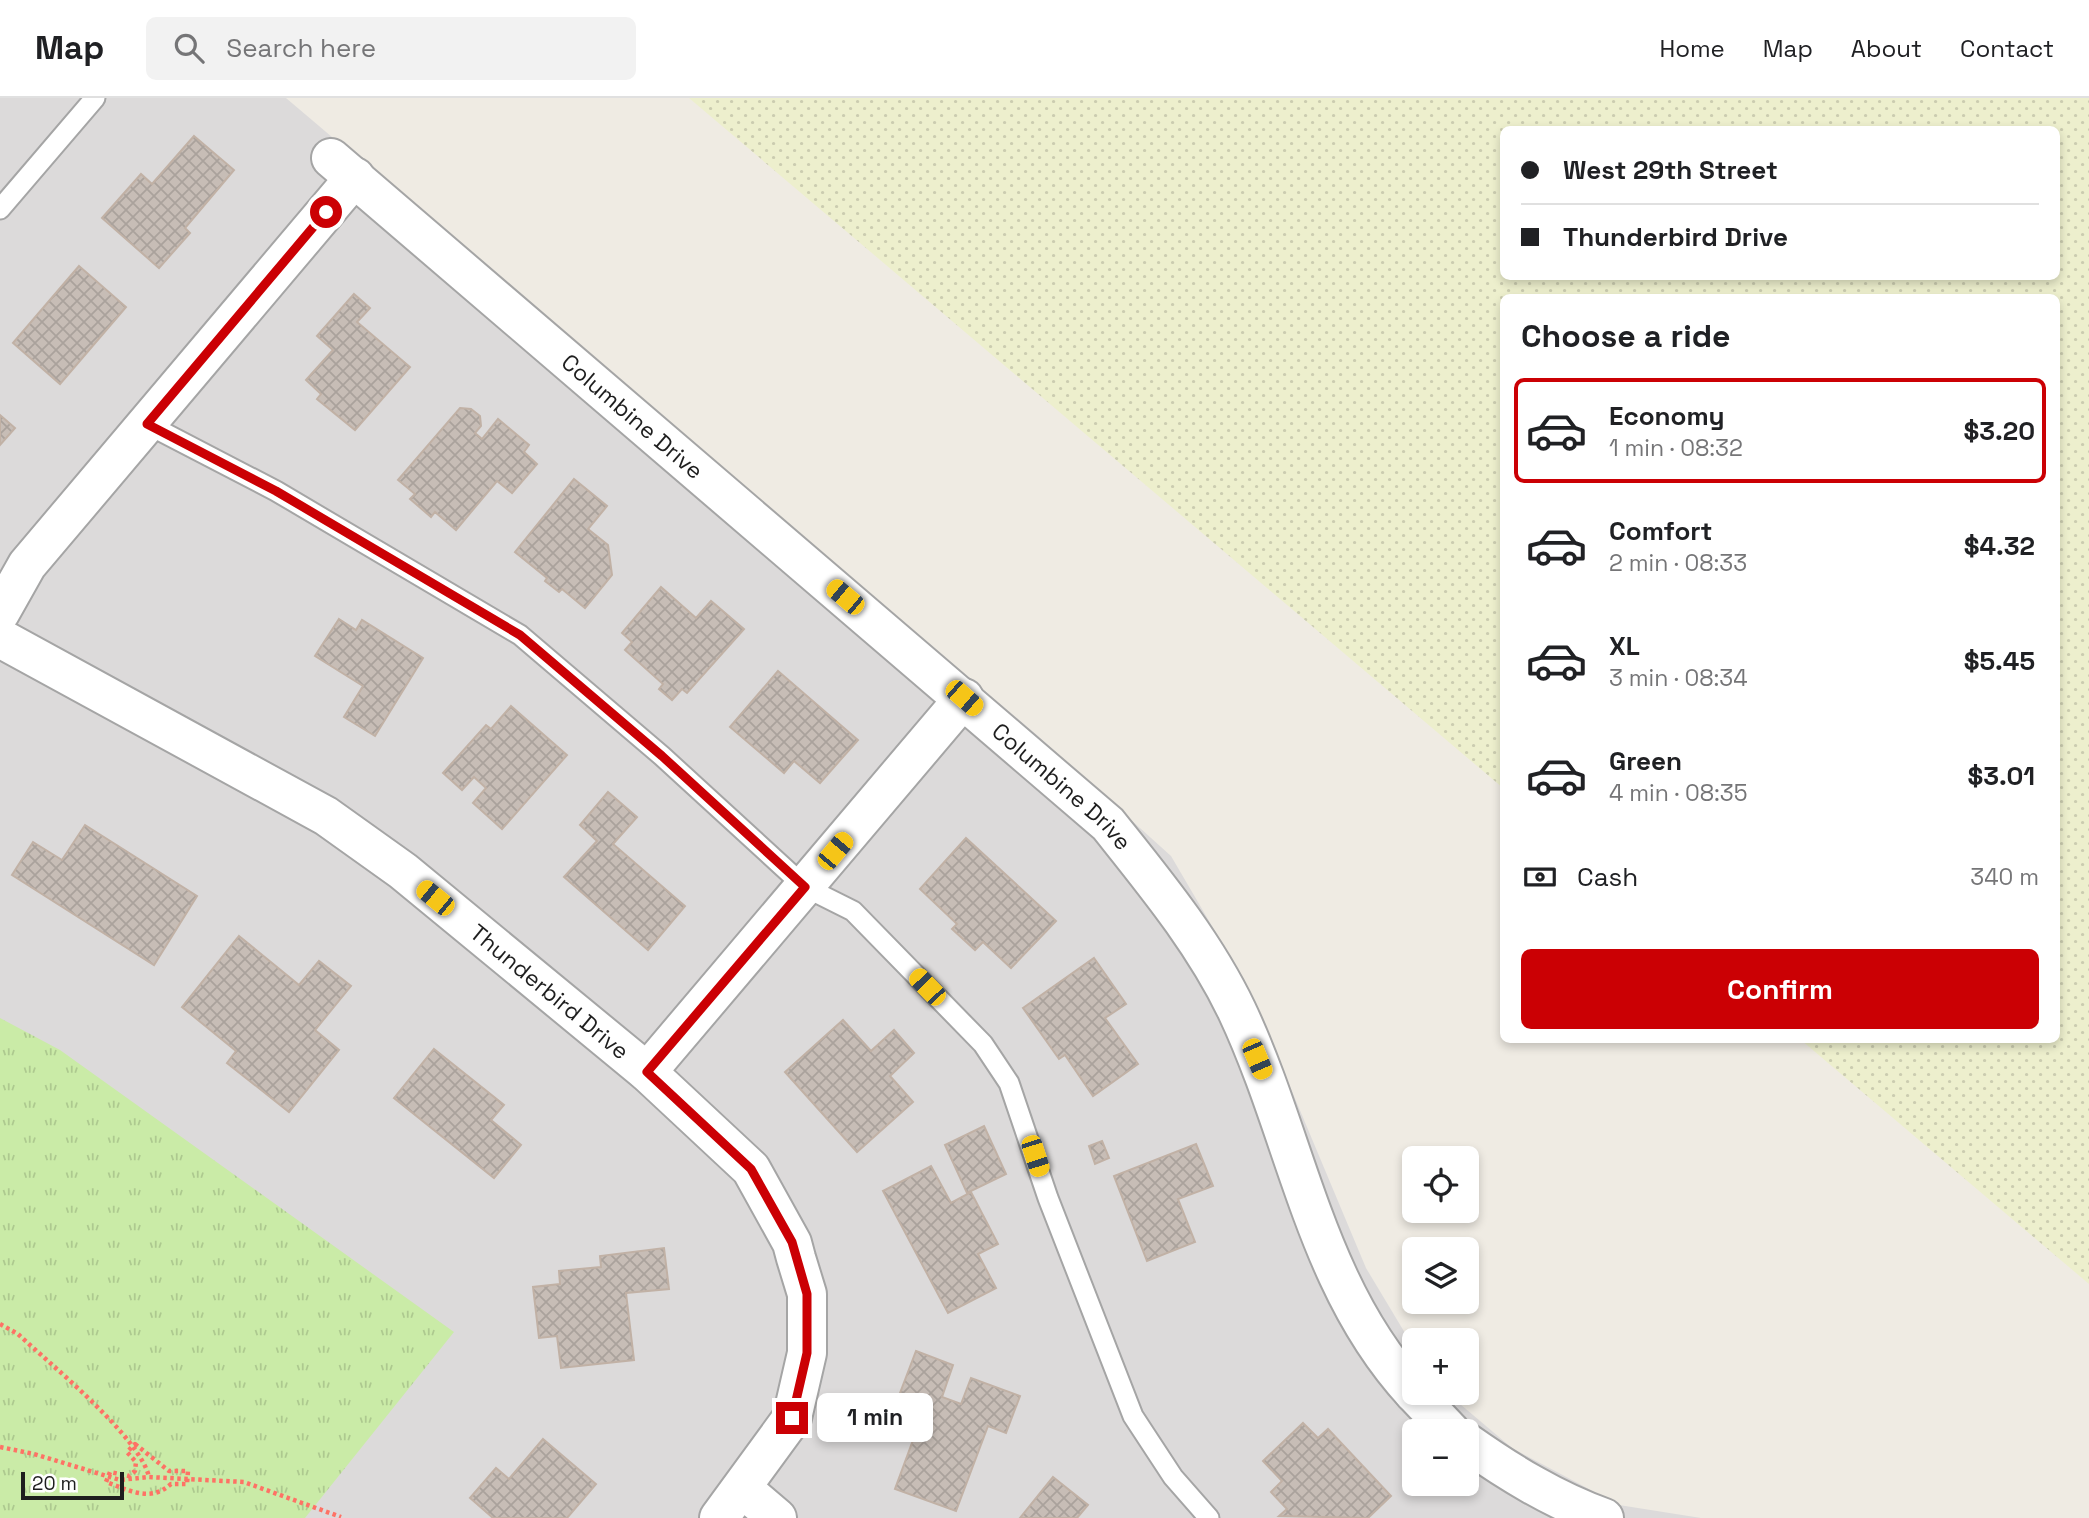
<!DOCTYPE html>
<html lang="en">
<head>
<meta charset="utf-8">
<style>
	body { margin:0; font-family:"Space Grotesk",sans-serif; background:#f2f2f2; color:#202124; height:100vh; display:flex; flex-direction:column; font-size:26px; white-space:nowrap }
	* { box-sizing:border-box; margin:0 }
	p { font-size:23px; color:#757577 }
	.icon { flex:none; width:38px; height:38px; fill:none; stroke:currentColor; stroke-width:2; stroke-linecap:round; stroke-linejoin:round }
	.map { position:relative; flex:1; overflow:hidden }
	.drawer { position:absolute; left:1500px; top:196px; width:560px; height:749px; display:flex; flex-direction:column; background:#fff; border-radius:10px; box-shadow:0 4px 10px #0003 }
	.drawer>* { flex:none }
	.guide { position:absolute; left:1500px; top:28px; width:560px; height:154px; border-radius:10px; box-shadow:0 4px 10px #0003; display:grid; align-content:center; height:154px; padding:0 21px; background:#fff }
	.controls { position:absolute; left:1402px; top:1048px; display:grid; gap:14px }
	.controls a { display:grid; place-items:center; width:77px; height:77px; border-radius:10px; background:#fff; box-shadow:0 4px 10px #0003; font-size:35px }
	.scale { position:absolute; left:21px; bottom:18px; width:103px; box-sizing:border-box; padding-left:7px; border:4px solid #1e1e1e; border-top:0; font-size:19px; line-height:24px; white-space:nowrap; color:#1e1e1e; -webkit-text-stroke:5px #fff; paint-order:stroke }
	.end { position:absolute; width:32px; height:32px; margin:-16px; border:9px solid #cb0004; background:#fff; box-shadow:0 0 0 4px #fff }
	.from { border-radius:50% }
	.bubble { position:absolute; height:49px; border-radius:10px; background:#fff; box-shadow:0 4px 10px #0003; font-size:23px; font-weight:600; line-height:49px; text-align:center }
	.car { position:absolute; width:21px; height:42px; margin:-21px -10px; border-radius:9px; box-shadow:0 0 5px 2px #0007; background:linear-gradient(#f5c518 24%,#345 0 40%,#f5c518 0 76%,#345 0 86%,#f5c518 0) }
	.guide b { display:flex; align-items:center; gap:24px; height:66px; font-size:26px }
	.guide b+b { border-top:2px solid #e0e0e0 }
	.guide i { width:18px; height:18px; background:#202124 }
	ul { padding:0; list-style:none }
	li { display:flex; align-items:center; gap:21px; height:105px; margin:0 14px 10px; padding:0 7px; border:4px solid transparent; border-radius:10px }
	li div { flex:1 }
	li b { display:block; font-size:26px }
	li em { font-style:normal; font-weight:600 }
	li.selected { border-color:#cb0004 }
	li>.icon { width:63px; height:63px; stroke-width:1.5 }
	h2 { padding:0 21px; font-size:32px; line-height:84px }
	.pay { display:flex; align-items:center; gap:18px; height:77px; padding:0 21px; font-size:26px }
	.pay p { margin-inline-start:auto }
	.button { display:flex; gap:14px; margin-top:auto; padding:14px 21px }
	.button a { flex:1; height:80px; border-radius:10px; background:#cb0004; color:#fff; font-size:28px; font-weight:600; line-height:80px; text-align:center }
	header { display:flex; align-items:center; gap:42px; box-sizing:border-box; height:98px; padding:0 35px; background:#fff; border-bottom:2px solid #e0e0e0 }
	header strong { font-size:33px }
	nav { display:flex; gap:38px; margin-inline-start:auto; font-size:24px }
	.search { width:490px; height:63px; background:#f2f2f2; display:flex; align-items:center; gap:18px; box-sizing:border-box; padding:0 24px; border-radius:10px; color:#757577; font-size:26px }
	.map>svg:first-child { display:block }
	.residential { fill:#dcdada; fill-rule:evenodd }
	.farmland { fill:url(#farmland-dots); fill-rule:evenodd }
	.grass { fill:url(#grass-tufts) }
	.building { fill:url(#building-cross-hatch); stroke:#c1b1a5; stroke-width:2 }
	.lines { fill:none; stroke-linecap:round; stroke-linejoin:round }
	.lane-casing { stroke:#a5a5a5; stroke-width:23 }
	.street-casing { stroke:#a5a5a5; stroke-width:42 }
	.path { stroke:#fe7265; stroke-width:4.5; stroke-dasharray:3.5 3.5; stroke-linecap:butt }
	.lane { stroke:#fff; stroke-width:19 }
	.street { stroke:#fff; stroke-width:38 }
	.route { stroke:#cb0004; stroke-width:9 }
	.labels { text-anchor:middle; stroke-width:5; stroke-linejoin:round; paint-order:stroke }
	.street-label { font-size:23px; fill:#1e1e1e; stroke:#fff }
</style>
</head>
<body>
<header>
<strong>Map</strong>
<div class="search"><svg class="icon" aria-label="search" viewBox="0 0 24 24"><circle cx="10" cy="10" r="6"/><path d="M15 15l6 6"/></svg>Search here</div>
<nav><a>Home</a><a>Map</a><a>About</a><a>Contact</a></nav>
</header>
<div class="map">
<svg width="2089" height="1420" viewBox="0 0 2089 1420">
	<defs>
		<pattern id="farmland-dots" width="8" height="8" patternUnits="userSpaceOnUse" patternTransform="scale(1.75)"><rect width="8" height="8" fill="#edefcd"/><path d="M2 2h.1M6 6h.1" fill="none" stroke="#cbccb0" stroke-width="1.8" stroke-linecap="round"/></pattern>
		<pattern id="grass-tufts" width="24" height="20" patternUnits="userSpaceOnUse" patternTransform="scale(1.75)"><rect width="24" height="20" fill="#caeba7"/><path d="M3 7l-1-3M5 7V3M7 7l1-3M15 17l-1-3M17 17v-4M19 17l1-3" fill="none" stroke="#adc98f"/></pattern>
		<pattern id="building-cross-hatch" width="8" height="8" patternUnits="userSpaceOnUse" patternTransform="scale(1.75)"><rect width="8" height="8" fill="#c7bdb6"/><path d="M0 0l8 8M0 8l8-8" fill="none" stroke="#aaa29c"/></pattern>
	</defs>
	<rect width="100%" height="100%" fill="#efebe3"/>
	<path class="residential" d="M 0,0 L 286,0 L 1038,638 L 1171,758 L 1250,893 L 1366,1170 L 1414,1250 L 1414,1295 L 1447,1295 L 1512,1350 L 1619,1407 L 1701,1420 L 0,1420 ZM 1414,1334 L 1466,1334 L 1466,1386 L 1414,1386 Z"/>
	<path class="farmland" d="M 689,0 L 2089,0 L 2089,1186 L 1801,942 L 2056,942 L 2056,200 L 1503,200 L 1503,690 ZM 1503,32 L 2056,32 L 2056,178 L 1503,178 Z"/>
	<path class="grass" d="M 0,920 L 60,952 L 454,1234 L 305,1420 L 0,1420 Z"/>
	<g class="building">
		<path d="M 194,38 L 234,72 L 185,130 L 190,135 L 159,170 L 102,120 L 141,76 L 152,86 Z"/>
		<path d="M 79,168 L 126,209 L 60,286 L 13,245 Z"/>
		<path d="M 354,196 L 370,210 L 357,224 L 410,269 L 355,332 L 317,301 L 321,296 L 306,282 L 333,252 L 317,238 Z"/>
		<path d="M 460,310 L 471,311 L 480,318 L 481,328 L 475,335 L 482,341 L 498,321 L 529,347 L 524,354 L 537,366 L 512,395 L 497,383 L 456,432 L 435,414 L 431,419 L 410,401 L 415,396 L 398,382 Z"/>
		<path d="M 0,317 L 15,330 L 0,347 Z"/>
		<path d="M 574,381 L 607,408 L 588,431 L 608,447 L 612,477 L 585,510 L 562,491 L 559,494 L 545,483 L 547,480 L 515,454 Z"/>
		<path d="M 661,489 L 696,520 L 711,503 L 744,531 L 687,595 L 682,591 L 672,602 L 659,591 L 663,586 L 625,552 L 632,544 L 622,535 Z"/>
		<path d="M 339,521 L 356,532 L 362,522 L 423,560 L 375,638 L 344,619 L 363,588 L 315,558 Z"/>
		<path d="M 778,573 L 858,642 L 820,685 L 794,663 L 784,675 L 730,629 Z"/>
		<path d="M 511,608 L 567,657 L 502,731 L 473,705 L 486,690 L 474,679 L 462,692 L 443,675 L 486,627 L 491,631 Z"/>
		<path d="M 608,694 L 637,719 L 613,746 L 685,808 L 648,852 L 564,779 L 597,743 L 580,727 Z"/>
		<path d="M 85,727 L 197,798 L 154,867 L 12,777 L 33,744 L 62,762 Z"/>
		<path d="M 966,740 L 1056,823 L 1011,870 L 983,844 L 975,852 L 952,831 L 957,826 L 920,791 Z"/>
		<path d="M 239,838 L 299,887 L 319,863 L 351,888 L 315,932 L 339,952 L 289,1014 L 227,965 L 236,953 L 182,909 Z"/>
		<path d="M 1094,860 L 1126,906 L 1105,920 L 1138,966 L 1093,998 L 1065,957 L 1059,961 L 1023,910 Z"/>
		<path d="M 843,922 L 871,953 L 894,932 L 914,955 L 890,978 L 913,1004 L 857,1054 L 785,974 Z"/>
		<path d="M 434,951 L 504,1007 L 491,1022 L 521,1047 L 494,1080 L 394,1000 Z"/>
		<path d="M 984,1028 L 1006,1076 L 967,1095 L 945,1047 Z"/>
		<path d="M 1102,1043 L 1109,1060 L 1095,1066 L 1089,1048 Z"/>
		<path d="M 1196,1046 L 1213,1088 L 1178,1101 L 1195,1144 L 1147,1163 L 1114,1078 Z"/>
		<path d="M 931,1068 L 951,1105 L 971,1094 L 998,1146 L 978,1156 L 996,1190 L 948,1215 L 883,1093 Z"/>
		<path d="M 664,1150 L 669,1191 L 626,1195 L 634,1262 L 561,1270 L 557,1238 L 539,1240 L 533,1189 L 560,1186 L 559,1173 L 601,1169 L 600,1158 Z"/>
		<path d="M 916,1253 L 953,1267 L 942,1299 L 961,1306 L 971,1280 L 1020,1298 L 1006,1335 L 988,1328 L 956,1413 L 895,1391 L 916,1334 L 889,1324 Z"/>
		<path d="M 1303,1325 L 1318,1340 L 1328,1331 L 1391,1398 L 1368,1420 L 1279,1418 L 1287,1411 L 1271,1394 L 1282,1383 L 1263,1363 Z"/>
		<path d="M 543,1341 L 596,1386 L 567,1420 L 493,1420 L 470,1400 L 496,1370 L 509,1381 Z"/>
		<path d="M 1053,1379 L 1088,1407 L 1077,1420 L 1020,1420 Z"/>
	</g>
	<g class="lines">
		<g class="lane-casing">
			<g id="lane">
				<path d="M 0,111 L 95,0"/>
				<path d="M 147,326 L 276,393 L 520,537 L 662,658 L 805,789 L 853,813 L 983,946 L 1009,985 L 1048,1100 L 1133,1318 L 1173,1379 L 1209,1420"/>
			</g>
		</g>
		<g class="street-casing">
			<g id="street">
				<path id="s1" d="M 331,60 L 1108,726 C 1155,785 1204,844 1237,913 C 1297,1040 1315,1188 1414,1295"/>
				<path d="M 0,515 L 27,467 L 355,79"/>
				<path id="s2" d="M 0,540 L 326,718 L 403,773 L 647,974 L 751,1071 L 792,1145 L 796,1160 L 807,1196 L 807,1255 L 792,1320 L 719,1420"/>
				<path d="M 647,974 L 964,600"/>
				<path d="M 1414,1295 L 1451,1334"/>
				<path d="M 1466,1344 C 1510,1375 1554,1402 1604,1420"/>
				<path d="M 743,1391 L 777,1420"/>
			</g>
		</g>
		<g class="path">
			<path d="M 0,1226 L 18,1236 C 51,1267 140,1339 149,1379"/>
			<path d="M 135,1346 L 169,1373 L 188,1373 L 187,1386 L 171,1386 C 150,1405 129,1392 106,1384 L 110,1374 L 129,1378 L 135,1373 L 136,1364 L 127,1354 Z"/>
			<path d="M 0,1349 L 34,1356 L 120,1382 L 149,1379 L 244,1384 L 341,1419"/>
		</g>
		<use href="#lane" class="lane"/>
		<use href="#street" class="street"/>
	</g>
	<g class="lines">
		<path class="route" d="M 326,114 L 147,326 L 276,393 L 520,537 L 662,658 L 805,789 L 647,974 L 751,1071 L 792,1144 L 807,1196 L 807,1255 L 792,1320"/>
	</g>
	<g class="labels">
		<g class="street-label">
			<text dy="8" stroke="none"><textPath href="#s1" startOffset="397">Columbine Drive</textPath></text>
			<text dy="8" stroke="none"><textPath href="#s1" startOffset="964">Columbine Drive</textPath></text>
			<text dy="8" stroke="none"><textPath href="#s2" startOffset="656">Thunderbird Drive</textPath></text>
		</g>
	</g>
</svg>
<div class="controls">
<a><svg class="icon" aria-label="locate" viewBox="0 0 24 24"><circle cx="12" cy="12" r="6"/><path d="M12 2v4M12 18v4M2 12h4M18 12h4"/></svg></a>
<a><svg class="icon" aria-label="layers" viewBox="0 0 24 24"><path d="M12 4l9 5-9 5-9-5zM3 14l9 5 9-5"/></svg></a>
<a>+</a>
<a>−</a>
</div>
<div class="scale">20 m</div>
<i class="end from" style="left:326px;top:114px"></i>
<i class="end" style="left:792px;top:1320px"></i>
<div class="bubble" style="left:817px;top:1295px;width:116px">1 min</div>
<i class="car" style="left:845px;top:499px;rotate:310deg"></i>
<i class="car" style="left:964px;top:600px;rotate:131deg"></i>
<i class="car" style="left:835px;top:753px;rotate:40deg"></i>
<i class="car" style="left:435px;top:800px;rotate:309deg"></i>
<i class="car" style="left:927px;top:889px;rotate:316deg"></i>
<i class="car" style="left:1257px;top:961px;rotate:157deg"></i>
<i class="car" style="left:1035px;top:1058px;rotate:162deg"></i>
<div class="guide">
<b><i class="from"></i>West 29th Street</b>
<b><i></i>Thunderbird Drive</b>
</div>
<section class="drawer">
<h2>Choose a ride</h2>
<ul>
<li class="selected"><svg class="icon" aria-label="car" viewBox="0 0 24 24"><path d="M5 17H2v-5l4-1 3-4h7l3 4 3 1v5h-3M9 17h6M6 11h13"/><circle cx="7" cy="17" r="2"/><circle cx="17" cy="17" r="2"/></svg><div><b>Economy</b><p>1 min · 08:32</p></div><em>$3.20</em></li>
<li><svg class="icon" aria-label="car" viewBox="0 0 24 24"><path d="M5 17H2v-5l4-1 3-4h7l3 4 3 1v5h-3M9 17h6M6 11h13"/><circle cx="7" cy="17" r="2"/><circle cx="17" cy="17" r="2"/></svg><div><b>Comfort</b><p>2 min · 08:33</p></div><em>$4.32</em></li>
<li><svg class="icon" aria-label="car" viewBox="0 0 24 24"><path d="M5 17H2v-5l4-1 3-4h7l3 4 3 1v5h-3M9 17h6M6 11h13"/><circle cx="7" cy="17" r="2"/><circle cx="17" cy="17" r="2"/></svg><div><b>XL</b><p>3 min · 08:34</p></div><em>$5.45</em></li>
<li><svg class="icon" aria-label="car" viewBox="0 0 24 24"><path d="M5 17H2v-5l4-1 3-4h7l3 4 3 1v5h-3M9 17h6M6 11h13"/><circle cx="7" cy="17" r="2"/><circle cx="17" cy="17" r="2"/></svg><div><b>Green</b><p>4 min · 08:35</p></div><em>$3.01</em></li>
</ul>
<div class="pay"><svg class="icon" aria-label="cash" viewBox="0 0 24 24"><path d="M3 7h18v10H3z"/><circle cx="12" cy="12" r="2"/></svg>Cash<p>340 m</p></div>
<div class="button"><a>Confirm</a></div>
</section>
</div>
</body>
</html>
